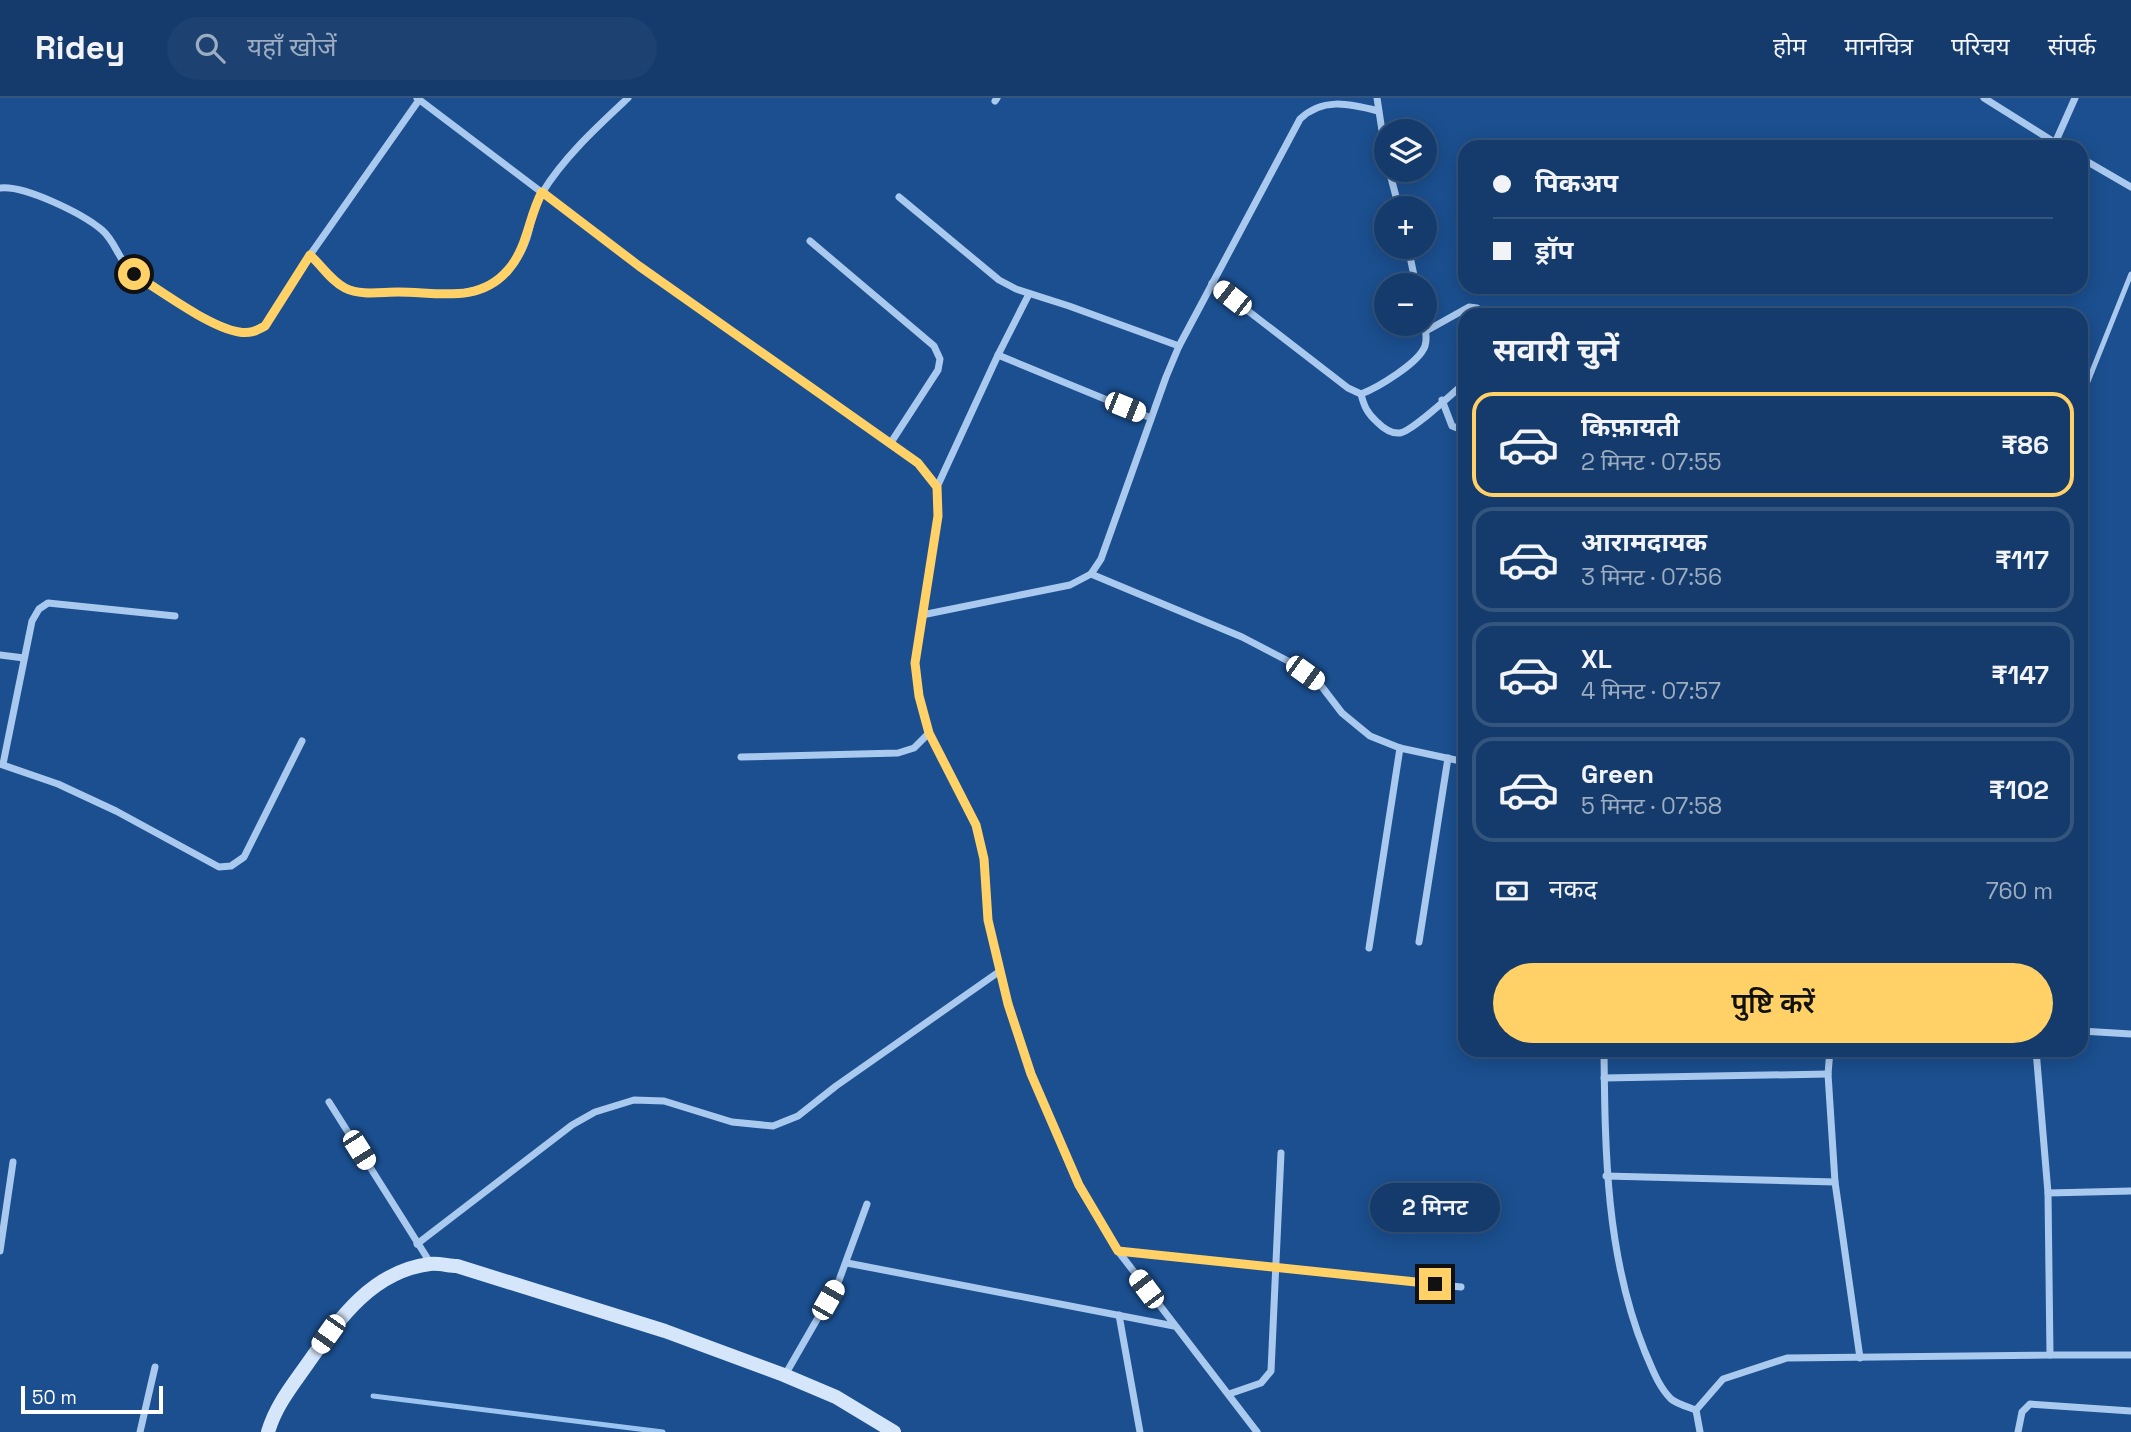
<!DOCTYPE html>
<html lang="hi">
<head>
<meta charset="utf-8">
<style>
	body { margin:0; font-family:"Space Grotesk","Noto Sans Devanagari",sans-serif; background:#1d4271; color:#f1f3f6; height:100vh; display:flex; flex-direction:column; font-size:26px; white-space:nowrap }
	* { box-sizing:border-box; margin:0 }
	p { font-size:23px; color:#9dadc1 }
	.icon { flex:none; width:38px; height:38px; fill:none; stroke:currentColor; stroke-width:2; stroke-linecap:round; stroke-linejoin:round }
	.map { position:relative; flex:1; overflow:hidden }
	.side { position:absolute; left:1458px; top:210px; width:630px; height:749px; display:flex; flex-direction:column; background:#143b6b; border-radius:21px; box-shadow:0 4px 18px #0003,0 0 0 2px #33557e }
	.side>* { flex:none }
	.hud { position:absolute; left:1458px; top:42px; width:630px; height:154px; border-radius:21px; box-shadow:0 4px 18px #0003,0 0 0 2px #33557e; display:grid; align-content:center; height:154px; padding:0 35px; background:#143b6b }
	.controls { position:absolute; left:1374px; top:21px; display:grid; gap:14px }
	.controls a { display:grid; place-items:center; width:63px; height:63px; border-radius:50%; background:#143b6b; box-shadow:0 4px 18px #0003,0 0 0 2px #33557e; font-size:35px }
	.scale { position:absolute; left:21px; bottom:18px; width:142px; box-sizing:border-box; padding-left:7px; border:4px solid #fff; border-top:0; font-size:19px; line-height:24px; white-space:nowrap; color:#fff; -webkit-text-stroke:5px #1b4f8f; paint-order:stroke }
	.end { position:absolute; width:32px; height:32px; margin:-16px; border:9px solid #ffd166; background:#111; box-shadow:0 0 0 4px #111 }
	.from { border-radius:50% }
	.bubble { position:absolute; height:49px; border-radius:24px; background:#143b6b; box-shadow:0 4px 18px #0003,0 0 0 2px #33557e; font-size:23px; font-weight:600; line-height:49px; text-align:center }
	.car { position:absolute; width:21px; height:42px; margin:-21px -10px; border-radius:9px; box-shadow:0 0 5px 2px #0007; background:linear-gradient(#fff 24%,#345 0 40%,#fff 0 76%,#345 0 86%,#fff 0) }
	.hud b { display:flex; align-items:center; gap:24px; height:66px; font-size:26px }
	.hud b+b { border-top:2px solid #33557e }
	.hud i { width:18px; height:18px; background:#f1f3f6 }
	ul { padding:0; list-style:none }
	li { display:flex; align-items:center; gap:21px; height:105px; margin:0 14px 10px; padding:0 21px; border:4px solid #33557e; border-radius:21px }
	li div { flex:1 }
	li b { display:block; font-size:26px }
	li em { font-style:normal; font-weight:600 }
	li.active { border-color:#ffd166 }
	li>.icon { width:63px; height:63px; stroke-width:1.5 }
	h2 { padding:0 35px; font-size:32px; line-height:84px }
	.pay { display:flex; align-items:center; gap:18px; height:77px; padding:0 35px; font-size:26px }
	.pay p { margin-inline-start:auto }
	.cta { display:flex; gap:14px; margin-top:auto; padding:14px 35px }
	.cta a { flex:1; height:80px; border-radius:42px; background:#ffd166; color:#111; font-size:28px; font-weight:600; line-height:80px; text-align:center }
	header { display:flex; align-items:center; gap:42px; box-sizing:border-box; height:98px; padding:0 35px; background:#143b6b; border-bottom:2px solid #33557e }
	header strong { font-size:33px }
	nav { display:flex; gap:38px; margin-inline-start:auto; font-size:24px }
	.search { width:490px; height:63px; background:#1d4271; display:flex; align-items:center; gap:18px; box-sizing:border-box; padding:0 24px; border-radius:38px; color:#9dadc1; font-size:26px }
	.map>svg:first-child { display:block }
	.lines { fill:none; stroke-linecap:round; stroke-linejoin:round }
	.stream { stroke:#9cc4f0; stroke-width:5 }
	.lane { stroke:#a9c9ee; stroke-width:5 }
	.street { stroke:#a9c9ee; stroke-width:7 }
	.secondary { stroke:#d6e6fa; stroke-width:14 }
	.route { stroke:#ffd166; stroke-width:9 }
</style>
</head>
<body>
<header>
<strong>Ridey</strong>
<div class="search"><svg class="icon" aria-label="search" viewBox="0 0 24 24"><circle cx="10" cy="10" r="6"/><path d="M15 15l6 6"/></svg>यहाँ खोजें</div>
<nav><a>होम</a><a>मानचित्र</a><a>परिचय</a><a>संपर्क</a></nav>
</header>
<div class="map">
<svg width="2131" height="1334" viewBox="0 0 2131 1334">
	<rect width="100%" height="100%" fill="#1b4f8f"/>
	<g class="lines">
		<path class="stream" d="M 373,1298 L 663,1334"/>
		<path class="lane" d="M 2081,301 L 2131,176"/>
		<g class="street">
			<path d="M 417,0 L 639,168 L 918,365 L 937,389 L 938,418 L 915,565 L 919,598 L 929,635 L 976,728 L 984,761 L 988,823 L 1008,906 L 1031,976 L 1078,1087 L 1118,1153 L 1257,1334"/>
			<path d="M 1377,0 L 1386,59"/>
			<path d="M 1984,0 L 2062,49"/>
			<path d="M 995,3 L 997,0"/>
			<path d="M 2055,45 L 2075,0"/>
			<path d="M 2081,60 L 2131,89"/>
			<path d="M 1389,72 L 1399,110"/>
			<path d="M 0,90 C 25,87 83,116 102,132 C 116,144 118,162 133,175 C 151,190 218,231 240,234 C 250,236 256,233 265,228 L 310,157 L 419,2"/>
			<path d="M 899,99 L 999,182 L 1016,191 L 1069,208 L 1179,248"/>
			<path d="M 810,143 L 934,248 L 940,261 L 938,272 L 890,346"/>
			<path d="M 1408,149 L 1416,187"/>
			<path d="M 310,157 C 319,165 327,176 336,184 C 357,201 384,193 409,194 C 461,198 506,200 527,140 C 532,124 533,109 542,95 C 564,59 597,29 628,0"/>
			<path d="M 1212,185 L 1348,290 L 1361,296 C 1377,290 1419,265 1425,248 C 1427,241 1426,233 1424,226"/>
			<path d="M 1426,233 L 1469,209 L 1477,210 L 1485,217"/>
			<path d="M 998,257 L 1151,320"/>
			<path d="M 1361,296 C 1364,308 1367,315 1377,324 C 1383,330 1391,336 1400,335 C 1413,333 1451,296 1465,285"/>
			<path d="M 1442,302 L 1452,328 L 1465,333"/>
			<path d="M 937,389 L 998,257 L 1029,196"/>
			<path d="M 1091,476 L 1242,539 L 1290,564 L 1319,585 L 1342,615 L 1370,638 L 1400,650 L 1465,664"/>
			<path d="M 922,517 L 1070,487 L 1091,476 L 1101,461 L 1166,279 L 1179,248 L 1300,21 C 1322,0 1347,5 1378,13"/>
			<path d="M 0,557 L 24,560"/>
			<path d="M 741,659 L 898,655 L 914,650 L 929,635"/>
			<path d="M 0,666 L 58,686 L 116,713 L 219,769 L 231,768 L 244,759 L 302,643"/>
			<path d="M 3,666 L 32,523 L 39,511 L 48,505 L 175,518"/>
			<path d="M 1419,844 L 1448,660"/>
			<path d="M 1369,850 L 1400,650"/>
			<path d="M 2081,933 L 2131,936"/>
			<path d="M 1604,952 C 1605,1054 1606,1158 1645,1254 C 1652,1270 1658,1288 1671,1301 C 1677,1306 1688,1309 1696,1312"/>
			<path d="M 1830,952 L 1828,976 L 1835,1084 L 1860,1260"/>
			<path d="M 1604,980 L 1828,976"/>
			<path d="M 329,1004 L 431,1166"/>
			<path d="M 1606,1078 L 1835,1084"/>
			<path d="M 2048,1095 L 2131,1093"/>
			<path d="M 417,1146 L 572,1027 L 595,1014 L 634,1002 L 664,1003 L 732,1024 L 773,1028 L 798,1018 L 836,988 L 1000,873"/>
			<path d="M 0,1153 L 13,1064"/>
			<path d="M 1118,1153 L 1461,1189"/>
			<path d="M 847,1165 L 1174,1228"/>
			<path d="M 1119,1217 L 1140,1334"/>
			<path d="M 2050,1257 L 2131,1257"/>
			<path d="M 785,1277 L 838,1185 L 867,1106"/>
			<path d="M 1229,1296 L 1261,1285 L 1271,1273 L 1281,1055"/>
			<path d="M 140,1334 L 155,1269"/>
			<path d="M 1700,1334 L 1696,1312 L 1723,1281 L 1787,1260 L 2050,1257 L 2048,1095 L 2036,952"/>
			<path d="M 2018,1334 L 2022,1314 L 2030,1306 L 2131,1313"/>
		</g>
		<path class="secondary" d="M 268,1334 C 276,1307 292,1288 308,1265 C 339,1221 372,1173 430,1166 C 439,1165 449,1168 457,1168 L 665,1233 L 784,1277 L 836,1299 L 894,1334"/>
	</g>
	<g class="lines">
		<path class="route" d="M 134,176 C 161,193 209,229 239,234 C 250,236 256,233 265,228 L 310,157 C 322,168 331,183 345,190 C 361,198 381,194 398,194 C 437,194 479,206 508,172 C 528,149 528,120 542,94 L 639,168 L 918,365 L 937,389 L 938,418 L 915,565 L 919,598 L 929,635 L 976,727 L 984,761 L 988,822 L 1008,906 L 1031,976 L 1079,1087 L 1118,1153 L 1435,1186"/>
	</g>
</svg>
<div class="controls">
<a><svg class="icon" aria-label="layers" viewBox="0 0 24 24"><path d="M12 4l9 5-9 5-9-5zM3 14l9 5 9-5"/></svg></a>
<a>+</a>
<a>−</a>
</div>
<div class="scale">50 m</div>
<i class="end from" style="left:134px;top:176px"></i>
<i class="end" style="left:1435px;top:1186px"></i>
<div class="bubble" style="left:1370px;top:1085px;width:130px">2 मिनट</div>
<i class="car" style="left:1232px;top:200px;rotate:308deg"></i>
<i class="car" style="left:1125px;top:309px;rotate:112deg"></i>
<i class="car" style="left:1305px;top:575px;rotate:126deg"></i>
<i class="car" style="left:359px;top:1052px;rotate:148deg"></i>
<i class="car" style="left:1146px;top:1191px;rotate:323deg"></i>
<i class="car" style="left:828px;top:1202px;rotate:30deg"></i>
<i class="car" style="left:328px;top:1236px;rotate:215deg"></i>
<div class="hud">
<b><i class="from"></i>पिकअप</b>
<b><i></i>ड्रॉप</b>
</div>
<section class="side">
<h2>सवारी चुनें</h2>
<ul>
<li class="active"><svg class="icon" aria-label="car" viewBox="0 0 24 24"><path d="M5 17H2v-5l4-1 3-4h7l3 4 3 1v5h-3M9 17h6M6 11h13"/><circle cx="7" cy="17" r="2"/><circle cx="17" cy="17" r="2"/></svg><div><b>किफ़ायती</b><p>2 मिनट · 07:55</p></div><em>₹86</em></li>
<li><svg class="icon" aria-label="car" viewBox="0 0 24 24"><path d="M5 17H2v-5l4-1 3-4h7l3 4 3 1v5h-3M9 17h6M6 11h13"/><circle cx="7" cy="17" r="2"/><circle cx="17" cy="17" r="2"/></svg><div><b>आरामदायक</b><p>3 मिनट · 07:56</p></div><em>₹117</em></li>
<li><svg class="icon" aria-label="car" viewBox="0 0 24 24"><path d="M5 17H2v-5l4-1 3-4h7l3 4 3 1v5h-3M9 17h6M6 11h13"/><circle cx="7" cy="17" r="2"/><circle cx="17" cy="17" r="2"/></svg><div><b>XL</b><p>4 मिनट · 07:57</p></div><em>₹147</em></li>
<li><svg class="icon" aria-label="car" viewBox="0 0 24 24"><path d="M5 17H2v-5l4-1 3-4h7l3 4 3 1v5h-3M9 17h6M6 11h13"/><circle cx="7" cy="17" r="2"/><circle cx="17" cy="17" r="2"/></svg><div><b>Green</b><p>5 मिनट · 07:58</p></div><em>₹102</em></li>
</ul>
<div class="pay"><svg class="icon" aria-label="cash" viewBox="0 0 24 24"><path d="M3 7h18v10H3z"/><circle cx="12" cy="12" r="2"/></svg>नकद<p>760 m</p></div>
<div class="cta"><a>पुष्टि करें</a></div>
</section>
</div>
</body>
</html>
